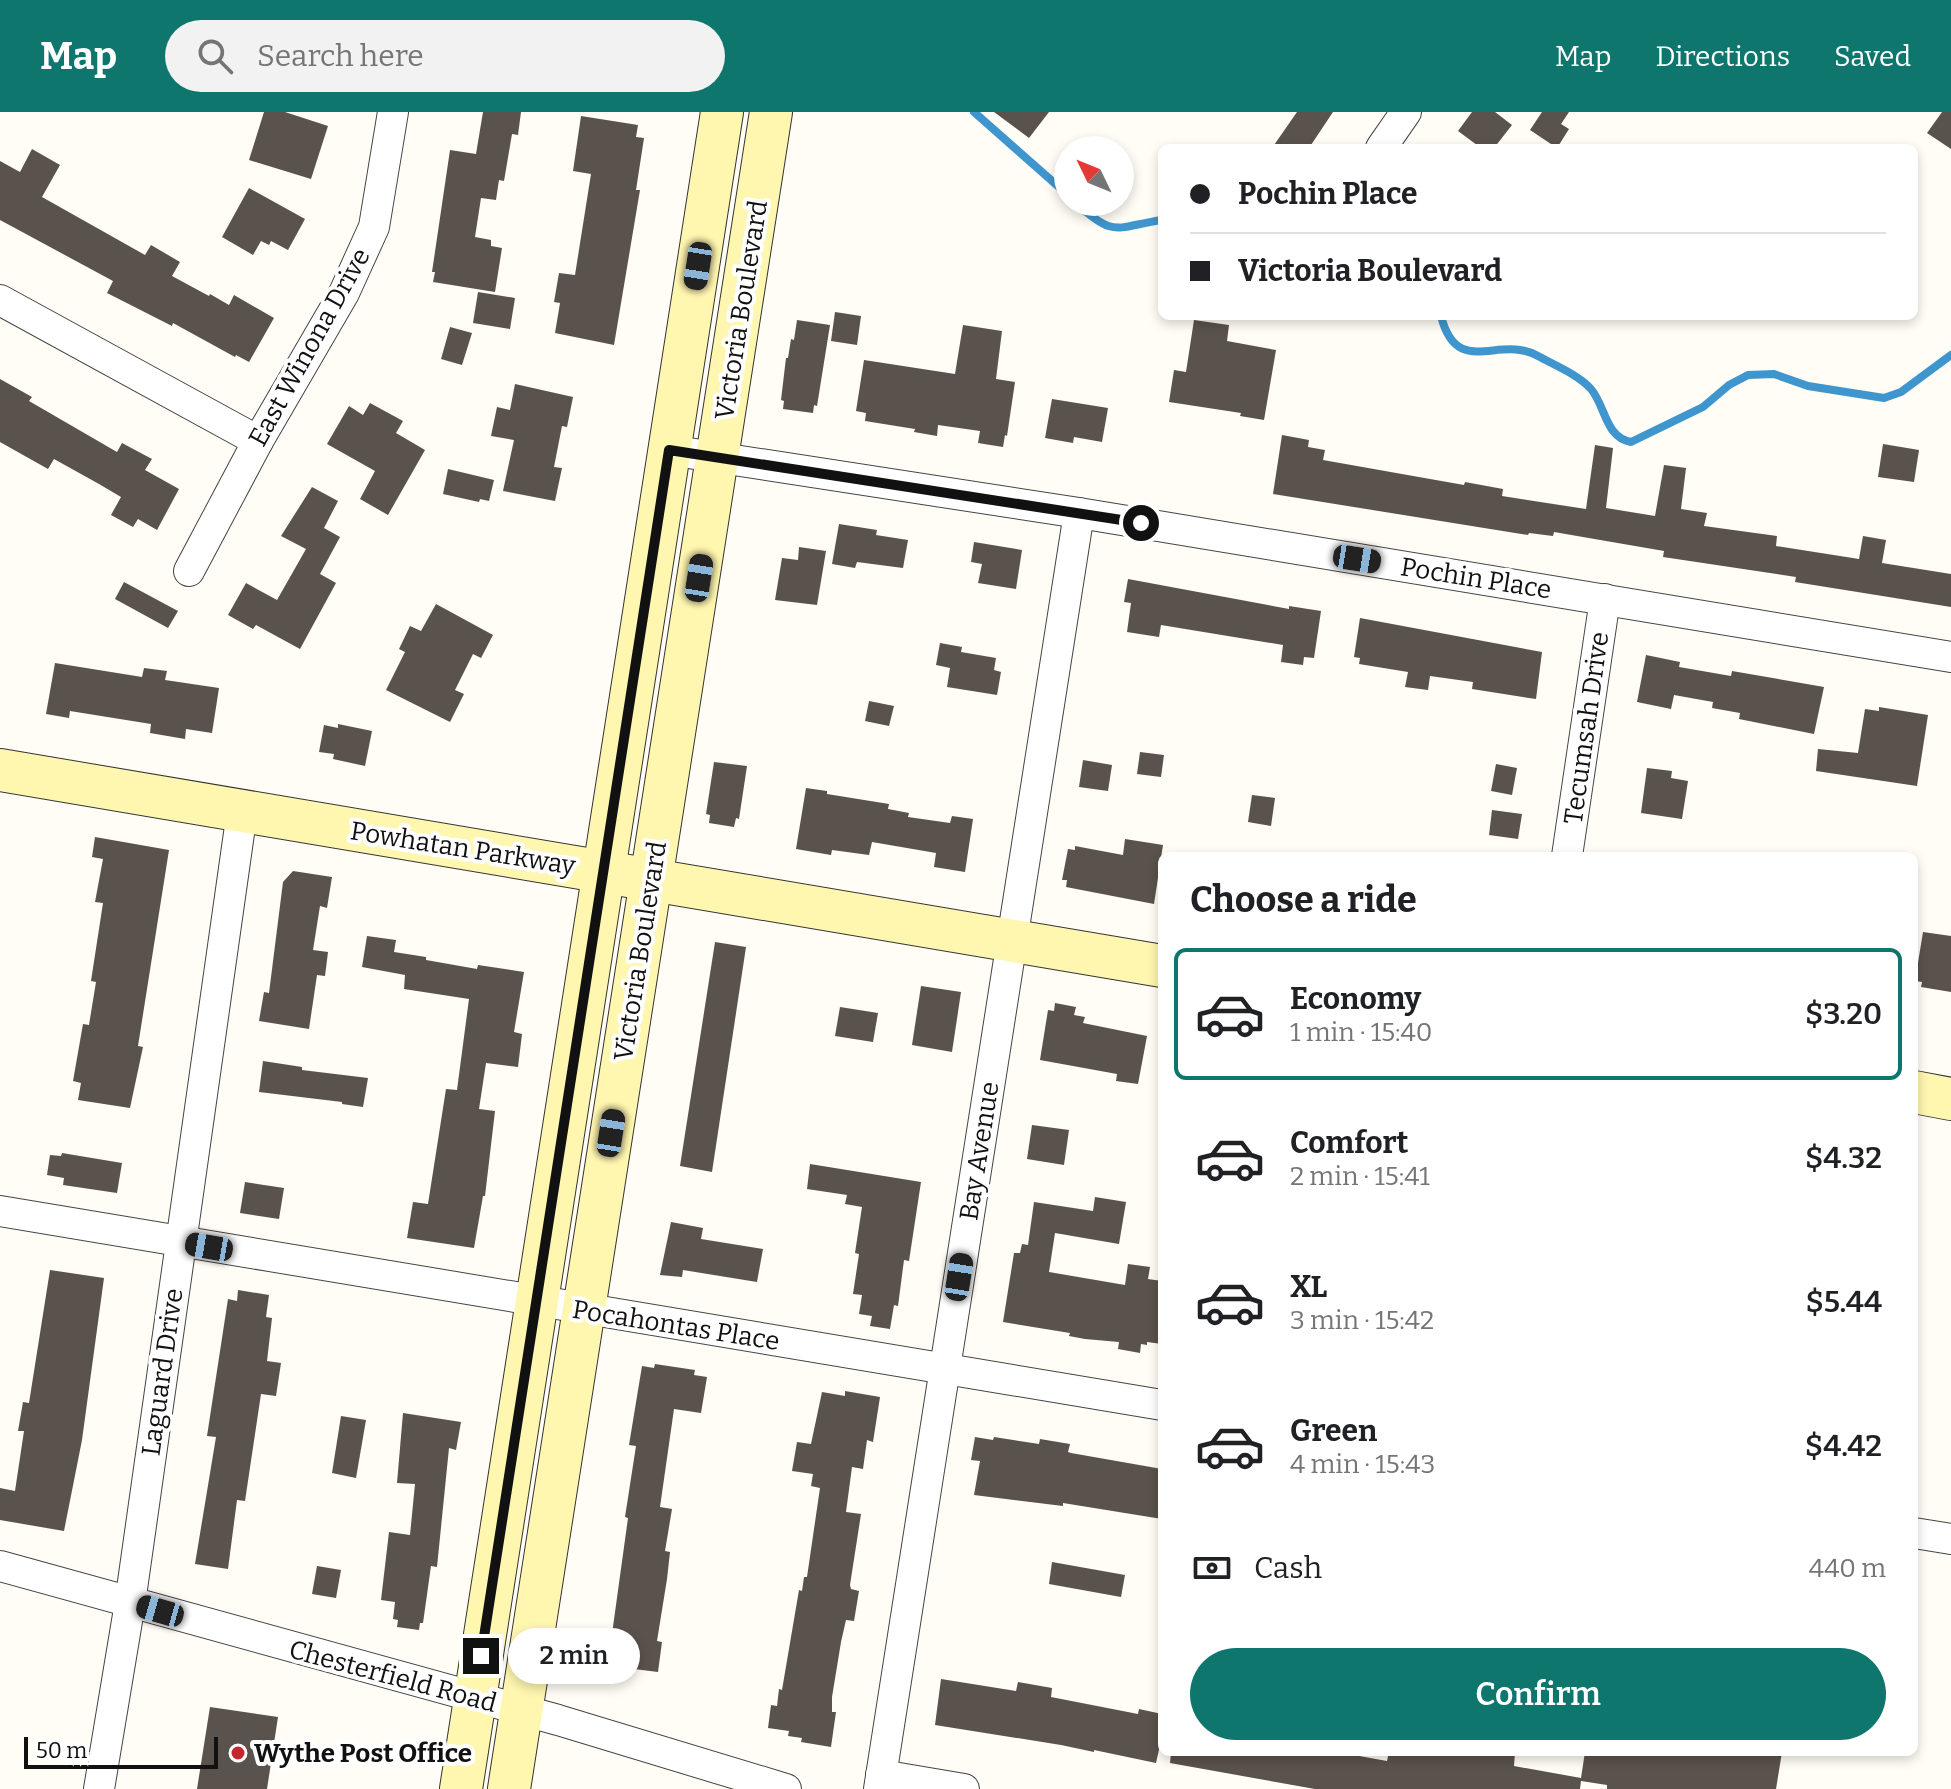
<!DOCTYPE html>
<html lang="en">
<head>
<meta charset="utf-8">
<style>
	body { margin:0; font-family:Bitter,serif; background:#f2f2f2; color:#202124; height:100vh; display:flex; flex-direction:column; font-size:30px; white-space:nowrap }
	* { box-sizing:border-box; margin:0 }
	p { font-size:26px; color:#757577 }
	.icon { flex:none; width:44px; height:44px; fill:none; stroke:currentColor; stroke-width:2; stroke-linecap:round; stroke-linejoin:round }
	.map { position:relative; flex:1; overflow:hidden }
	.side { position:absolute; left:1158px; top:740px; width:760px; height:904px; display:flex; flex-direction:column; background:#fff; border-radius:12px; box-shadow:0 4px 12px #0003 }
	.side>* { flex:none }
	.top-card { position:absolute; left:1158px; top:32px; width:760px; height:176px; border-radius:12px; box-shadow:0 4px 12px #0003; display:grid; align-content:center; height:176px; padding:0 32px; background:#fff }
	.needle { width:52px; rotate:313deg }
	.tools { position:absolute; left:1054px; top:24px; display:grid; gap:16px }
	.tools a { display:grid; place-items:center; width:80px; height:80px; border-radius:50%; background:#fff; box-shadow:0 4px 12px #0003; font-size:40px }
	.scale { position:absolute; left:24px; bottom:20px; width:194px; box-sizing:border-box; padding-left:8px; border:4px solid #111; border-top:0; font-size:22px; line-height:28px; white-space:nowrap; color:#111; -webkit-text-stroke:6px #fff; paint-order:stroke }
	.end { position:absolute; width:36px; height:36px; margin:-18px; border:10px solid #111; background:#fff; box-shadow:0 0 0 4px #fff }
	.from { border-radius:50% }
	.bubble { position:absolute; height:56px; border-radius:28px; background:#fff; box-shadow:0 4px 12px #0003; font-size:26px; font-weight:600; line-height:56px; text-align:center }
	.car { position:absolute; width:24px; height:48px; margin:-24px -12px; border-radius:10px; box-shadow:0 0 6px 2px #0007; background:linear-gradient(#222 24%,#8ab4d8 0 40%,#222 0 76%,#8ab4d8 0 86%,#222 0) }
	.top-card b { display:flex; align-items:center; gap:28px; height:76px; font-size:30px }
	.top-card b+b { border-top:2px solid #e0e0e0 }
	.top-card i { width:20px; height:20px; background:#202124 }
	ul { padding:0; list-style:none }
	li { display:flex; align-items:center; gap:24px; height:132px; margin:0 16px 12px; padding:0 16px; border:4px solid transparent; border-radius:12px }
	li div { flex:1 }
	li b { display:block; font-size:30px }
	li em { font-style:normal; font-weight:600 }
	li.current { border-color:#0f766e }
	li>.icon { width:72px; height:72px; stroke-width:1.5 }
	h2 { padding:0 32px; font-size:36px; line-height:96px }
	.pay { display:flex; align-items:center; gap:20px; height:88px; padding:0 32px; font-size:30px }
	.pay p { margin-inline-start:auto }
	.action { display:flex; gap:16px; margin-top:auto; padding:16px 32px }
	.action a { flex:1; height:92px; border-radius:48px; background:#0f766e; color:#fff; font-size:32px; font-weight:600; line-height:92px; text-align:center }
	header { display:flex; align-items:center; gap:48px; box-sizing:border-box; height:112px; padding:0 40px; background:#0f766e; color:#fff }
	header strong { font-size:38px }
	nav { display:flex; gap:44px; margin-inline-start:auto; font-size:28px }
	.search { width:560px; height:72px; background:#f2f2f2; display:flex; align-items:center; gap:20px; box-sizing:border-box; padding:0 28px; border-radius:44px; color:#757577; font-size:30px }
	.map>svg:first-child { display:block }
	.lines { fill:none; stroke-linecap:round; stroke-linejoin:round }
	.stream { stroke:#3f96cf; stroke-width:8 }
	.building { fill:#5a524d }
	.street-casing { stroke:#444; stroke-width:32 }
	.secondary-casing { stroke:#333; stroke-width:44 }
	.street { stroke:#fff; stroke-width:30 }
	.secondary { stroke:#fff6b0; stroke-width:42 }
	.route { stroke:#111; stroke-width:10 }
	.poi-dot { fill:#c4262e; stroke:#fff; stroke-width:3 }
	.labels { text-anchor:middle; stroke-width:8; stroke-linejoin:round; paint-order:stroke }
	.street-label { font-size:26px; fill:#111; stroke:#fff }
	.poi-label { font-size:26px; font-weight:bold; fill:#111; stroke:#fff; text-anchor:start }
</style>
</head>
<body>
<header>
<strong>Map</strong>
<div class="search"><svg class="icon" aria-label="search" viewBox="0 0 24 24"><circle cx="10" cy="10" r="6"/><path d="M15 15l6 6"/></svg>Search here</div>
<nav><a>Map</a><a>Directions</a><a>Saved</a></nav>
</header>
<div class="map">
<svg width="1951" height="1677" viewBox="0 0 1951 1677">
	<rect width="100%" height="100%" fill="#fffdf5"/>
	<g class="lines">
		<g class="stream">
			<path d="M 974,0 L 1068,83"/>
			<path d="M 1075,90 C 1115,127 1115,115 1162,108"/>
			<path d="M 1441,204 C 1457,267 1499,222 1538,244 C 1554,253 1579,263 1591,277 C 1606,295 1605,325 1631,330 L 1703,295 L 1729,273 L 1748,263 L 1774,262 L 1808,274 L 1884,286 L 1901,280 L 1951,243"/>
		</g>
	</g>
	<g class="building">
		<path d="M 264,0 L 285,0 L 328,14 L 311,67 L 249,48 Z"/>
		<path d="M 483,0 L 521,0 L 518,23 L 512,22 L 504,69 L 499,68 L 496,88 L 481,86 L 475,125 L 491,128 L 491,134 L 502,136 L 495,180 L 433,170 L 435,160 L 432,160 L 450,38 L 476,42 Z"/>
		<path d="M 994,0 L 1049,0 L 1029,26 Z"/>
		<path d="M 1297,0 L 1333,0 L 1309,36 L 1272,36 Z"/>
		<path d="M 1472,0 L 1495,0 L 1512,13 L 1494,36 L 1481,36 L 1458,19 Z"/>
		<path d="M 1542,0 L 1569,0 L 1561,12 L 1569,17 L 1557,36 L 1530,18 Z"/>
		<path d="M 1942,0 L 1951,0 L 1951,37 L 1927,21 Z"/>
		<path d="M 581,4 L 638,13 L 636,25 L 644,26 L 636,78 L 640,78 L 614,233 L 555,221 L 560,191 L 554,190 L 559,161 L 575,163 L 591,62 L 573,59 Z"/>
		<path d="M 32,37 L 60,53 L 42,85 L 145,143 L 151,133 L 180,150 L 172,164 L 209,184 L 210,182 L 229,193 L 234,183 L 274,206 L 249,250 L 236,243 L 235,245 L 173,211 L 172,214 L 107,181 L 113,169 L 0,108 L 0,49 L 20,60 Z"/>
		<path d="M 249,76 L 305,107 L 288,138 L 271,129 L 269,133 L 261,129 L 253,143 L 222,125 Z"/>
		<path d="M 478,180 L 515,186 L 510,217 L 473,211 Z"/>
		<path d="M 835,200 L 861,204 L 857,233 L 831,229 Z"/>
		<path d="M 797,208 L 830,213 L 817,294 L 814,293 L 813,301 L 783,297 L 784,289 L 781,288 L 786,246 L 788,246 L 791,227 L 794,228 Z"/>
		<path d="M 1194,208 L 1229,213 L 1227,229 L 1276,238 L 1264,308 L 1240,304 L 1241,301 L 1169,290 L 1174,258 L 1186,260 Z"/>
		<path d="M 963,213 L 1002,219 L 996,267 L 1015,270 L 1007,324 L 1005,323 L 1003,335 L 978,331 L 980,319 L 938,313 L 937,324 L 914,320 L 915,317 L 865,309 L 866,301 L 856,299 L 864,248 L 955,262 Z"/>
		<path d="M 450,215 L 472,221 L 462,253 L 441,247 Z"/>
		<path d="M 0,267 L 32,285 L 29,289 L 117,340 L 122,331 L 152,347 L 145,358 L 179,377 L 157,418 L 138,407 L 133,415 L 111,403 L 121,385 L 99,372 L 54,347 L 48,357 L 0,330 Z"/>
		<path d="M 515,272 L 573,285 L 567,315 L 562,314 L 554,355 L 562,356 L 555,389 L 503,379 L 514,328 L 491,324 L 497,295 L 510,298 Z"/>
		<path d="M 1052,287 L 1108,296 L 1102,330 L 1074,325 L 1073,331 L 1045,326 Z"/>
		<path d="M 370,291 L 403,309 L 396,321 L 425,338 L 388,403 L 360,387 L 375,359 L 327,332 L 349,294 L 363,303 Z"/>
		<path d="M 1282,323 L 1309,328 L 1308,335 L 1325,338 L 1323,348 L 1464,373 L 1465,370 L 1503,377 L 1502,384 L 1586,397 L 1595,333 L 1613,336 L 1606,396 L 1655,404 L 1664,353 L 1686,356 L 1681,397 L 1707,401 L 1704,414 L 1777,424 L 1776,434 L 1859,447 L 1863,424 L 1886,428 L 1882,451 L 1951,462 L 1951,495 L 1795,470 L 1796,465 L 1663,445 L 1664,439 L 1554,420 L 1553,424 L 1529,421 L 1528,423 L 1273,382 Z"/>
		<path d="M 1883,332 L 1919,338 L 1914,370 L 1878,365 Z"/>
		<path d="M 448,357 L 494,368 L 489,389 L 480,387 L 479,390 L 443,382 Z"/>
		<path d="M 312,375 L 338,389 L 324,416 L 340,425 L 320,462 L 336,471 L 300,537 L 256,513 L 253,517 L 228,503 L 246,471 L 277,488 L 306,437 L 281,424 Z"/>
		<path d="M 839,412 L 877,418 L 876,423 L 908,428 L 903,456 L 857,450 L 855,456 L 832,452 Z"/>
		<path d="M 974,430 L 1022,438 L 1016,477 L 978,471 L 982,452 L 971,450 Z"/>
		<path d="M 799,435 L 826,439 L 817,493 L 775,488 L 782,446 L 798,448 Z"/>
		<path d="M 1128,467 L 1289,497 L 1289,494 L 1321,499 L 1314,546 L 1304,545 L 1303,553 L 1281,550 L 1283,533 L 1161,513 L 1159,525 L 1127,520 L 1131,491 L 1124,490 Z"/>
		<path d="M 124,470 L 178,499 L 168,516 L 115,487 Z"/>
		<path d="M 436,492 L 493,523 L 481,546 L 473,542 L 455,578 L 464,582 L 450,610 L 386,578 L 405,540 L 399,537 L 410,514 L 421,519 Z"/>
		<path d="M 1360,506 L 1542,540 L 1536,587 L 1472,577 L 1473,570 L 1430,564 L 1428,578 L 1405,575 L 1408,560 L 1359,552 L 1360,546 L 1354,545 Z"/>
		<path d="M 940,531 L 962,535 L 961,540 L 996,546 L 994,558 L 1001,560 L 997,583 L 947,575 L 950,556 L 936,553 Z"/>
		<path d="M 1646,543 L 1680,550 L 1679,555 L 1731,564 L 1732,559 L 1824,575 L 1814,622 L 1739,607 L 1740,601 L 1712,596 L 1713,590 L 1674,583 L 1671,597 L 1637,590 Z"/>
		<path d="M 55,551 L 142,565 L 144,556 L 167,559 L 165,568 L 219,576 L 212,621 L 186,617 L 185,627 L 150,621 L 151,612 L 70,599 L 69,606 L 46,602 Z"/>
		<path d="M 869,589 L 894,594 L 889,614 L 865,609 Z"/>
		<path d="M 1879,595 L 1928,603 L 1917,674 L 1816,659 L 1818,637 L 1858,641 L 1865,597 L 1879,599 Z"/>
		<path d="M 338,612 L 372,619 L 365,654 L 333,647 L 334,642 L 319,640 L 324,613 L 338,616 Z"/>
		<path d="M 1140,640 L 1164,643 L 1161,665 L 1137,662 Z"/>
		<path d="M 1083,648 L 1112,653 L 1108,679 L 1079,675 Z"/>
		<path d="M 714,650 L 747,654 L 739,707 L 736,706 L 734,715 L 709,711 L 710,703 L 706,702 Z"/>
		<path d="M 1496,652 L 1517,656 L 1512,683 L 1491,679 Z"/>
		<path d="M 1647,656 L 1672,659 L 1671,666 L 1688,669 L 1682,707 L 1641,701 Z"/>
		<path d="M 806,676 L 827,679 L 827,682 L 889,692 L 888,697 L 909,701 L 908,705 L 950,711 L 952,704 L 973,707 L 965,760 L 934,755 L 936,741 L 872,730 L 869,743 L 832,738 L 831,743 L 796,737 Z"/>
		<path d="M 1252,683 L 1275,686 L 1271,714 L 1248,710 Z"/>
		<path d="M 1492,698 L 1522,702 L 1518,727 L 1489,723 Z"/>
		<path d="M 95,725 L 169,738 L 138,934 L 143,935 L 130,996 L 78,988 L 81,971 L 73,969 L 83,912 L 89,913 L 96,870 L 91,869 L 103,791 L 95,790 L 103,747 L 92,745 Z"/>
		<path d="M 1125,727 L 1163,733 L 1154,792 L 1066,775 L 1067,768 L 1062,768 L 1068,737 L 1075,738 L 1075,734 L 1123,743 Z"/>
		<path d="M 293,759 L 332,765 L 327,796 L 320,794 L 313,838 L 328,840 L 325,864 L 317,863 L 309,917 L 259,909 L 264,880 L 269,881 L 283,770 Z"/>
		<path d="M 1923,820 L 1951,824 L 1951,880 L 1921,875 L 1922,870 L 1915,869 Z"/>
		<path d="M 367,824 L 396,828 L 394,840 L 426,845 L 426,848 L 477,857 L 478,853 L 524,860 L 514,920 L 522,922 L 518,955 L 486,951 L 479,997 L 495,999 L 485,1084 L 483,1084 L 474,1136 L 407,1126 L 413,1090 L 428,1092 L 446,977 L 457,978 L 469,887 L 404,877 L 405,863 L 362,855 Z"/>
		<path d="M 715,830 L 746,835 L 712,1060 L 680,1054 Z"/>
		<path d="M 921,874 L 961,880 L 952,940 L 912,933 Z"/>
		<path d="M 1055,891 L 1076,895 L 1074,903 L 1085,905 L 1083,911 L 1147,924 L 1138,972 L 1116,969 L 1117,962 L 1040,948 L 1048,898 L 1054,899 Z"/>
		<path d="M 840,895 L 878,901 L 873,930 L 835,924 Z"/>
		<path d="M 263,949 L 302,955 L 302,958 L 368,966 L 363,995 L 342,992 L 342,990 L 259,980 Z"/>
		<path d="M 1032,1013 L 1069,1018 L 1064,1053 L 1027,1047 Z"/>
		<path d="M 62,1041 L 122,1051 L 117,1081 L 63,1073 L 64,1066 L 47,1063 L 50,1043 L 61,1044 Z"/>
		<path d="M 810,1052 L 921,1070 L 909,1149 L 904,1148 L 898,1194 L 894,1193 L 890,1217 L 870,1214 L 872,1204 L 859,1202 L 862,1183 L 853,1182 L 859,1142 L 855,1141 L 862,1095 L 845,1092 L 847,1083 L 807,1077 Z"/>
		<path d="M 245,1070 L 284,1076 L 279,1107 L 240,1101 Z"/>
		<path d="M 1095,1085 L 1126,1090 L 1119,1132 L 1055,1121 L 1049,1160 L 1125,1173 L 1128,1152 L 1150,1155 L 1148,1167 L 1162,1169 L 1162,1232 L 1147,1230 L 1147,1233 L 1141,1232 L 1140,1241 L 1118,1237 L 1119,1230 L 1085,1227 L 1069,1224 L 1070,1221 L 1003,1210 L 1014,1141 L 1020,1141 L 1022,1132 L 1028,1133 L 1034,1090 L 1093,1099 Z"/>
		<path d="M 671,1110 L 703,1116 L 701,1127 L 763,1137 L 757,1170 L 683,1158 L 682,1165 L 660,1163 Z"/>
		<path d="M 50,1158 L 104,1166 L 82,1328 L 64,1419 L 0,1408 L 0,1376 L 15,1379 L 24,1319 L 18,1319 L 23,1290 L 29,1291 Z"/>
		<path d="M 238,1178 L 269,1183 L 266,1205 L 272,1206 L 267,1249 L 281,1251 L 276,1284 L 261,1282 L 245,1389 L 237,1388 L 228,1457 L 195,1452 L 216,1325 L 207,1324 L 228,1187 L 237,1189 Z"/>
		<path d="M 655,1252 L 695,1258 L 694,1263 L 707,1265 L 701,1301 L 674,1297 L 660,1395 L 672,1397 L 665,1439 L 670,1440 L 667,1467 L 657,1529 L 662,1530 L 658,1560 L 610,1554 L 608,1551 L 628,1406 L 625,1405 L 636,1334 L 629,1333 L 642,1254 L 654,1256 Z"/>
		<path d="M 845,1279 L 880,1285 L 873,1330 L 867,1328 L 863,1357 L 852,1355 L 846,1400 L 861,1402 L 850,1473 L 851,1477 L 859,1479 L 854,1509 L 846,1508 L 841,1530 L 832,1585 L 832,1600 L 836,1600 L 831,1635 L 801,1630 L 802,1626 L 788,1624 L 789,1619 L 768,1616 L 771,1593 L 777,1594 L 779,1577 L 782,1578 L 799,1478 L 802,1479 L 804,1465 L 807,1465 L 820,1376 L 811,1374 L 813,1362 L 792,1359 L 797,1330 L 811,1332 L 822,1280 L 845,1284 Z"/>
		<path d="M 403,1301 L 461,1310 L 456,1338 L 449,1336 L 437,1455 L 431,1454 L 423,1511 L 420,1511 L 419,1518 L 397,1515 L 398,1508 L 393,1507 L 395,1490 L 381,1488 L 389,1420 L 410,1423 L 415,1372 L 397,1371 Z"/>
		<path d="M 341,1304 L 366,1308 L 356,1366 L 332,1361 Z"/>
		<path d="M 975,1325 L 993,1328 L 994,1325 L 1039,1332 L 1040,1327 L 1070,1332 L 1068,1340 L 1071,1341 L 1162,1357 L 1162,1407 L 1063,1391 L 1063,1394 L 974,1383 L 980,1349 L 971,1348 Z"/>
		<path d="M 1052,1450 L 1125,1463 L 1121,1485 L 1049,1472 Z"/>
		<path d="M 317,1454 L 341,1458 L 336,1486 L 312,1482 Z"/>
		<path d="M 941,1567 L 1016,1579 L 1018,1570 L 1052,1576 L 1051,1585 L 1138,1602 L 1139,1597 L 1162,1602 L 1162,1624 L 1156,1651 L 1094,1638 L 1094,1640 L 1061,1633 L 935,1613 Z"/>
		<path d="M 210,1595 L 278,1605 L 267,1677 L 197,1677 Z"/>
		<path d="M 1171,1640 L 1337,1640 L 1387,1649 L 1389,1640 L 1515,1640 L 1514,1654 L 1581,1666 L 1585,1640 L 1782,1640 L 1776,1677 L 1607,1677 L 1607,1673 L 1581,1669 L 1580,1677 L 1315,1677 L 1170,1651 Z"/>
	</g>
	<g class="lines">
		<g class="street-casing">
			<g id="street">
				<path d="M 1381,36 L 1406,0"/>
				<path d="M 0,188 L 258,329"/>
				<path d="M 669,338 L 1079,401 L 1951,545"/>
				<path d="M 189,459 L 258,329 L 344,181 L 374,115 L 393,0"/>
				<path d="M 1567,744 L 1605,487"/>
				<path d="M 0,1099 L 1162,1293"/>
				<path d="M 1914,1421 L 1951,1427"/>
				<path d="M 0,1454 L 558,1608 L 786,1677"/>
				<path d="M 881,1663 L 964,1677"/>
				<path d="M 99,1677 L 130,1491 L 242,700"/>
				<path d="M 879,1677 L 1079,401"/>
			</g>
		</g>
		<g class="secondary-casing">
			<g id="secondary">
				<path d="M 0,658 L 1162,854"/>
				<path d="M 1914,980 L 1951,987"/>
				<path d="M 461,1677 L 722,0"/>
				<path d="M 509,1677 L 771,0"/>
			</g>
		</g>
		<use href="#street" class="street"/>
		<use href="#secondary" class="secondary"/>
	</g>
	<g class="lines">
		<path class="route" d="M 481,1544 L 669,338 L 1141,411"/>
	</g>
	<circle class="poi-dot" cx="238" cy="1641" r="8"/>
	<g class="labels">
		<g class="street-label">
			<text transform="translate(741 198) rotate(-81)" y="9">Victoria Boulevard</text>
			<text transform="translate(309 235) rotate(-61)" y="9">East Winona Drive</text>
			<text transform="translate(1476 466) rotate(9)" y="9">Pochin Place</text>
			<text transform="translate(1586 616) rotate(-82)" y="9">Tecumsah Drive</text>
			<text transform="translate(463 736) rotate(9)" y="9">Powhatan Parkway</text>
			<text transform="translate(640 839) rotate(-81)" y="9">Victoria Boulevard</text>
			<text transform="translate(979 1039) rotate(-81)" y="9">Bay Avenue</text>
			<text transform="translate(676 1213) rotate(9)" y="9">Pocahontas Place</text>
			<text transform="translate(162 1260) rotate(-82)" y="9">Laguard Drive</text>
			<text transform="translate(393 1564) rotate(15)" y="9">Chesterfield Road</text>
		</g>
		<g class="poi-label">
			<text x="254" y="1650">Wythe Post Office</text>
		</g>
	</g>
</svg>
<div class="tools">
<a><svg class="needle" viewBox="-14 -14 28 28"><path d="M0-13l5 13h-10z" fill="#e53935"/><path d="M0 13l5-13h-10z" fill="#757577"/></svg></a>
</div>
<div class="scale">50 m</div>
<i class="end from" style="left:1141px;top:411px"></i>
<i class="end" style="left:481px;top:1544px"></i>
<div class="bubble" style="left:508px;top:1516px;width:132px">2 min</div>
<i class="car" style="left:698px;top:154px;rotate:189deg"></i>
<i class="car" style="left:1357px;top:447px;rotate:99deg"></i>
<i class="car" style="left:699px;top:466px;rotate:9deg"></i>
<i class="car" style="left:611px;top:1021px;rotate:9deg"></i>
<i class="car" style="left:209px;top:1135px;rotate:280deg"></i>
<i class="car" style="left:959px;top:1165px;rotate:9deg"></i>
<i class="car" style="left:160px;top:1499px;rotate:286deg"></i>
<div class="top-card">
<b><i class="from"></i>Pochin Place</b>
<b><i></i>Victoria Boulevard</b>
</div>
<section class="side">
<h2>Choose a ride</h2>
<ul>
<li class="current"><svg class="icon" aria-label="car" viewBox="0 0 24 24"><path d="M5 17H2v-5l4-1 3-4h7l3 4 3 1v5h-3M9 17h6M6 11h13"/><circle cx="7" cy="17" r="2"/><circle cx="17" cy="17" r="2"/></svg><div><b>Economy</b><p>1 min · 15:40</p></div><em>$3.20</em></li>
<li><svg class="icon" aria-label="car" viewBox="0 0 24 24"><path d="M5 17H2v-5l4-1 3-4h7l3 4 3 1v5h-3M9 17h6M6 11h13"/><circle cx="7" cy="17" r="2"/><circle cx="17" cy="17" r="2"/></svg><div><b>Comfort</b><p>2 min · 15:41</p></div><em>$4.32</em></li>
<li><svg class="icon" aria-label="car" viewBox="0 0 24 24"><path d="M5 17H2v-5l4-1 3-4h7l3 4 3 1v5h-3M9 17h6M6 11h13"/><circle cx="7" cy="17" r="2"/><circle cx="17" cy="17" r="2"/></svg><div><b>XL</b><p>3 min · 15:42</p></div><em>$5.44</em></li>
<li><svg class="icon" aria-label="car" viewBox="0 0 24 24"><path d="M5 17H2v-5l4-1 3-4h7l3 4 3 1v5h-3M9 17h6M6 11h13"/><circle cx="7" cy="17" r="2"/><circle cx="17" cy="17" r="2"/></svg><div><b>Green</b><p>4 min · 15:43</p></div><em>$4.42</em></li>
</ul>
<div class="pay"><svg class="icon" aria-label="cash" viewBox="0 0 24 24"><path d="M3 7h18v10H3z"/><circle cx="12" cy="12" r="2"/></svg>Cash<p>440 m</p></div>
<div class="action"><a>Confirm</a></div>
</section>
</div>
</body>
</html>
